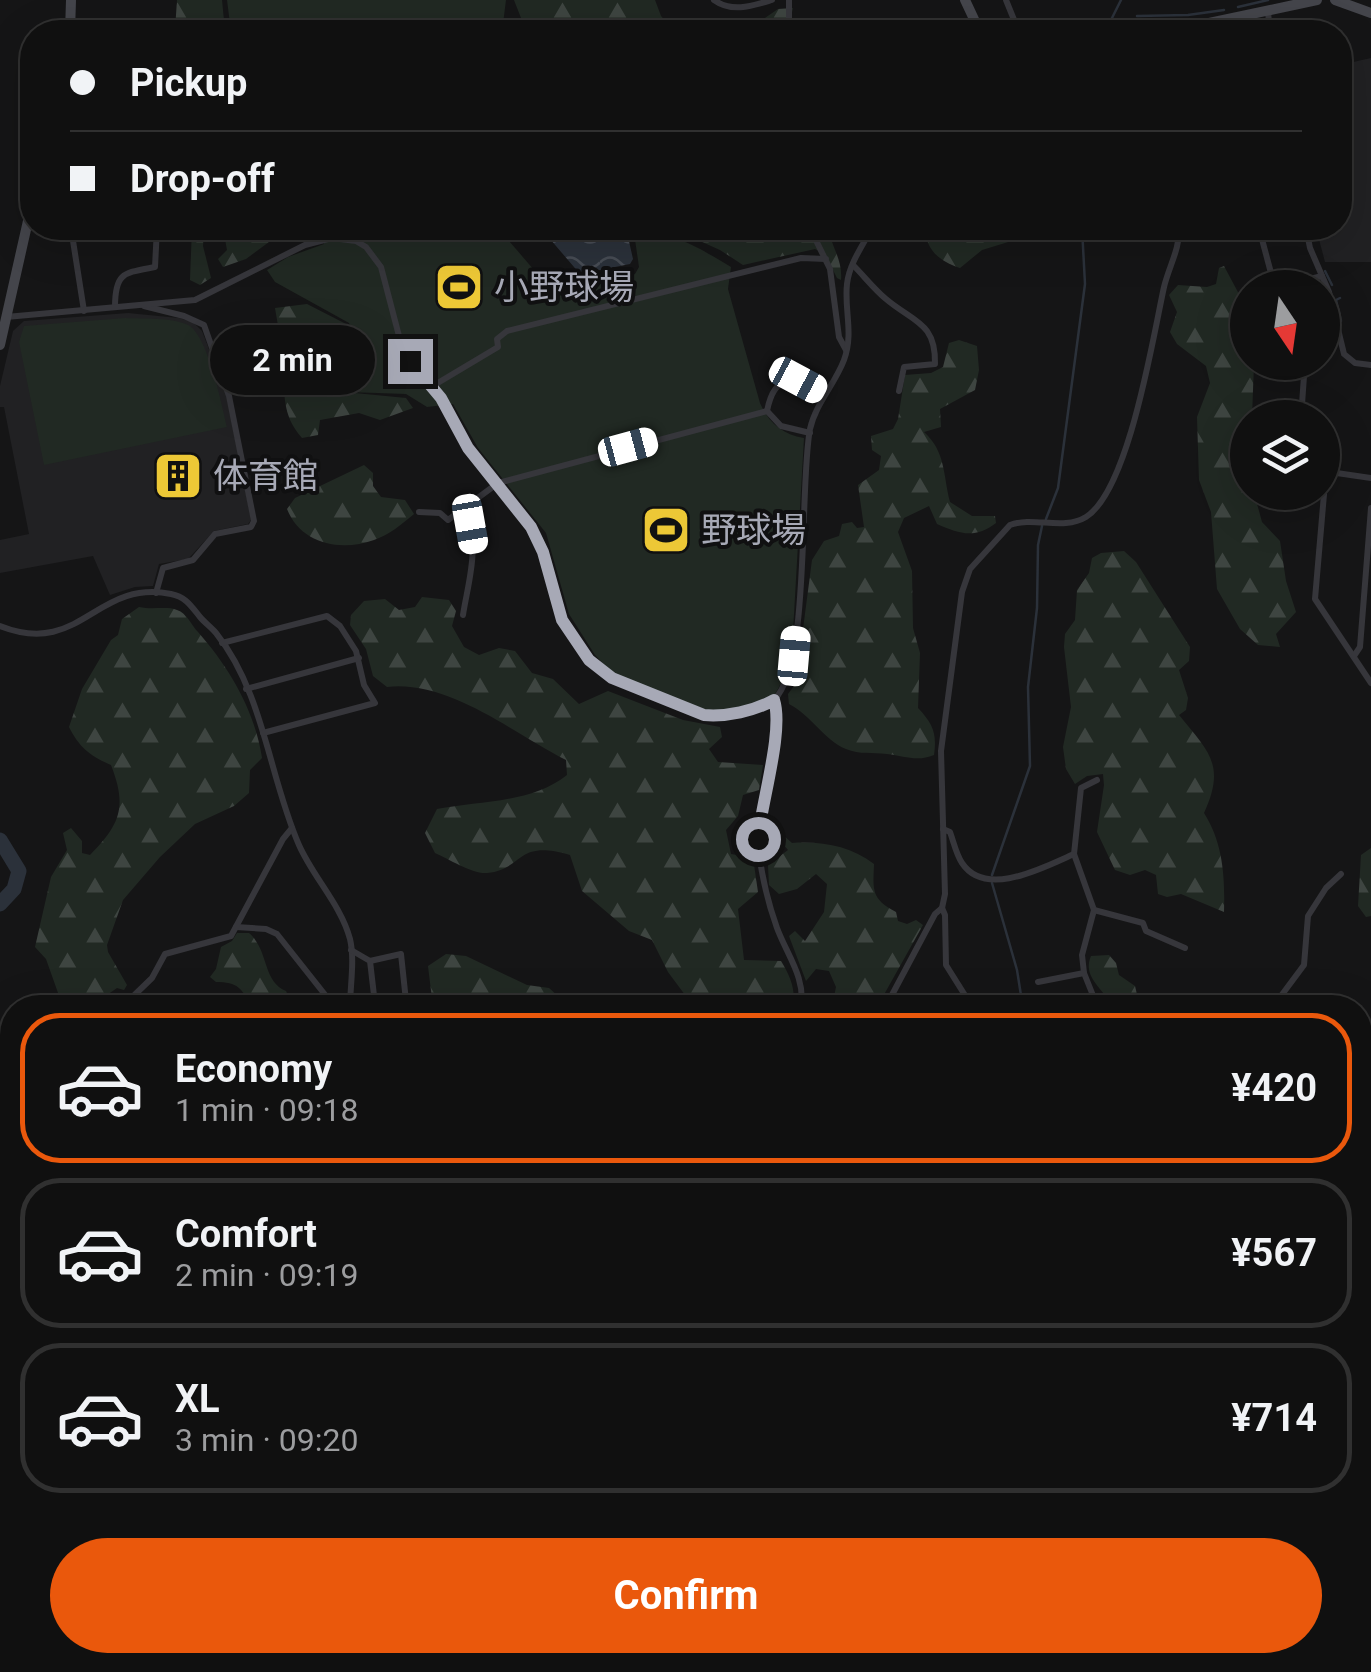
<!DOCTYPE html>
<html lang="en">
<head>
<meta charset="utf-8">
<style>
	body { margin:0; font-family:Roboto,"Noto Sans JP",sans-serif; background:#1e1e1e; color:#f1f3f6; height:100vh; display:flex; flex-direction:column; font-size:38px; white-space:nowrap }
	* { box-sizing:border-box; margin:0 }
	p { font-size:32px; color:#9c9d9f }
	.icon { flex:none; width:55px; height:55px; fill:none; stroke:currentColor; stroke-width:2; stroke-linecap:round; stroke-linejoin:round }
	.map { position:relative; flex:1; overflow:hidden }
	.side { position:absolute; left:0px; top:995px; width:1372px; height:678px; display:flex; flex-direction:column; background:#101010; border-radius:40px 40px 0 0; box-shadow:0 10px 40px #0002,0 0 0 2px #303030 }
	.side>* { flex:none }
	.top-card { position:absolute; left:20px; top:20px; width:1332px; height:220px; border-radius:40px; box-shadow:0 10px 40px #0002,0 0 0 2px #303030; display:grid; align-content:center; height:220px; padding:0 50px; background:#101010 }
	.needle { width:65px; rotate:167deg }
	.fabs { position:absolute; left:1230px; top:270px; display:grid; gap:20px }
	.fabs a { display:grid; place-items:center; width:110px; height:110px; border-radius:50%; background:#101010; box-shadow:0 10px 40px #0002,0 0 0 2px #303030; font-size:50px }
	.end { position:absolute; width:45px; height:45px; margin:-22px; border:12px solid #a7a9b6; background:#111; box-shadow:0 0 0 5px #111 }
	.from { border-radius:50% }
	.bubble { position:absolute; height:70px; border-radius:35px; background:#101010; box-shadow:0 10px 40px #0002,0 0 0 2px #303030; font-size:32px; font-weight:700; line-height:70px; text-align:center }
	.car { position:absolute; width:30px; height:60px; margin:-30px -15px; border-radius:12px; box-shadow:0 0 8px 2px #0007; background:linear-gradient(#fff 24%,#345 0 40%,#fff 0 76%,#345 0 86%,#fff 0) }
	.top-card b { display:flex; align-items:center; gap:35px; height:95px; font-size:38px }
	.top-card b+b { border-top:2px solid #303030 }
	.top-card i { width:25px; height:25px; background:#f1f3f6 }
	ul { padding:18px 0 0; list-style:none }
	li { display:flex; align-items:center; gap:30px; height:150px; margin:0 20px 15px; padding:0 30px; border:5px solid #303030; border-radius:40px }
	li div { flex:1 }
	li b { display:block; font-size:38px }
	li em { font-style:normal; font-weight:700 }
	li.on { border-color:#ea580c }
	li>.icon { width:90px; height:90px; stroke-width:1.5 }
	.cta { display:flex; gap:20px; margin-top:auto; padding:20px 50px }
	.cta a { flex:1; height:115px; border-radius:60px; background:#ea580c; color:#fff; font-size:40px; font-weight:700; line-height:115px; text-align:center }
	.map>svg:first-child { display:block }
	.built { fill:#212123 }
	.green { fill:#212923 }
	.forest { fill:url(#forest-firs) }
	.water { fill:url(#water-waves) }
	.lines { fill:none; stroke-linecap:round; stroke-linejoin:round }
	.stream { stroke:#2b313a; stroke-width:2.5 }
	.river { stroke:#2b313a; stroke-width:15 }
	.street { stroke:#36363b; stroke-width:6 }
	.secondary { stroke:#44454b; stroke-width:10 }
	.route { stroke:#a7a9b6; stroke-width:12 }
	.labels { text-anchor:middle; stroke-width:8; stroke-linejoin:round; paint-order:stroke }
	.poi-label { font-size:35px; fill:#a7a9b6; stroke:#101011; text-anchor:start }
</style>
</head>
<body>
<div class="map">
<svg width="1371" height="1672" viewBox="0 0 1371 1672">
	<defs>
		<pattern id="forest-firs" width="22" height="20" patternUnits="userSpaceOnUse" patternTransform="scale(2.5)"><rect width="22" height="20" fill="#212923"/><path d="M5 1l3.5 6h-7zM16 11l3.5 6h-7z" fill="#3e4541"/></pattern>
		<pattern id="water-waves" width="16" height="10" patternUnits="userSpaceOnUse" patternTransform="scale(2.5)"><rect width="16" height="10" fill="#2b313a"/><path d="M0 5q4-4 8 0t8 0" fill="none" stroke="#474c54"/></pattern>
	</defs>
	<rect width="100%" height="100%" fill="#151516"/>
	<g class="built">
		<path d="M 1371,58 L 1371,262 L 1325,262 L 1316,228 L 1340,228 L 1340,65 Z"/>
		<path d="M 128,313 L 179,318 L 193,322 L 202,331 L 226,393 L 251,520 L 248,524 L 214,531 L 188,559 L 159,564 L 153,586 L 135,587 L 110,595 L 93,556 L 0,573 L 0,540 L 29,534 L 4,407 L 0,407 L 0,386 L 13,331 L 24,321 Z"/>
	</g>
	<g class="green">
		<path d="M 227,0 L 506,0 L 502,32 L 231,32 Z"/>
		<path d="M 268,228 L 498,228 L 540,277 L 565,292 L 635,274 L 639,267 L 634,233 C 673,230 699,248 731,267 L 728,289 L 760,403 C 769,423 782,434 804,438 L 792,650 L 788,671 L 774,696 L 759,704 L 723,713 L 691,707 L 611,672 L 595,655 L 569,614 L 546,533 L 478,448 L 453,404 L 427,407 L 406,394 L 347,392 L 342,366 L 349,363 L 357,349 L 349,323 L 275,282 L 267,270 L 288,257 L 324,244 L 321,230 L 276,239 Z"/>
		<path d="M 125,318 C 144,319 171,317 188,325 C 208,335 222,406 227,427 L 44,465 L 19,342 L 24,326 Z"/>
	</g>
	<g class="forest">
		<path d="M 177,0 L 222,0 L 225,32 L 171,32 L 175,30 Z"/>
		<path d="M 514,0 L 655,0 L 661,16 L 674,32 L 540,32 L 525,28 Z"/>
		<path d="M 793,8 L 787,32 L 767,32 L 765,18 L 778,9 Z"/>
		<path d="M 192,228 L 204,228 L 203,246 L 211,278 L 200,285 L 190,280 Z"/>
		<path d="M 223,228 L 260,228 L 269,242 L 246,259 L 223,267 L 218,259 L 227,250 Z"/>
		<path d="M 671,228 L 830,228 C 828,243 843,257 841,280 L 837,278 L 825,254 L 815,249 L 743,265 L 720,250 Z"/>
		<path d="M 925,228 L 1020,228 L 1018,239 L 982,250 L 960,268 C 939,261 926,250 925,228 Z"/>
		<path d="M 1224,266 L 1240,296 L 1247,297 L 1248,362 L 1254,363 L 1252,417 L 1248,418 L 1248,492 L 1254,493 L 1262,522 L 1280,541 L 1286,581 L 1296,612 L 1276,634 L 1280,647 L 1258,645 L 1240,629 L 1217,589 L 1211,512 L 1199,480 L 1197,417 L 1210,383 L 1206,366 L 1177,344 L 1170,332 L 1177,312 L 1169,295 L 1178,285 L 1207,287 L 1216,284 L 1219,268 Z"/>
		<path d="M 307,304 L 346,324 L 338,366 L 344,392 L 406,398 L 413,408 L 380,420 L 359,413 L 320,420 L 318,435 L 302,438 C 281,414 285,393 283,363 C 282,345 278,326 275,308 Z"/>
		<path d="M 959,340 L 977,346 L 979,370 L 975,390 L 940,409 L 941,427 L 924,432 C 946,452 943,475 950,502 L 972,516 L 995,516 L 996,523 C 975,539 960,534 937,524 L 929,506 L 904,518 L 898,532 L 912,571 L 913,628 L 920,653 L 918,708 C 933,724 937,733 934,755 C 917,762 905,756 887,754 C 873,752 860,755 846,749 C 824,740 811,715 789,704 L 788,694 L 803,674 L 802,637 L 812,560 L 824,541 L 839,536 L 842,524 L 852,522 L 857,528 L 864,527 L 858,485 L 879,470 L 881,456 L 872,450 L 871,436 L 893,429 L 898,419 L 905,375 L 931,373 L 943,367 L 949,343 Z"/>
		<path d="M 364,465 L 373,473 L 373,486 L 381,497 L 405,500 L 414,514 C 402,524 389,535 374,540 C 340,552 301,544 287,509 L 295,498 Z"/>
		<path d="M 1124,551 L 1136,562 L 1190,647 L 1189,661 L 1179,670 L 1188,698 L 1186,710 L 1179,715 C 1209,752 1226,765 1204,813 C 1223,843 1225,876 1224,912 L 1181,894 L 1167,897 L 1158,894 L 1156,875 L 1145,870 L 1130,875 L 1115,870 L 1097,832 L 1104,785 L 1103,774 L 1087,776 L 1075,784 L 1066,769 L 1063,747 L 1071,707 L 1064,647 L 1065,634 L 1075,620 L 1077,590 L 1089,573 L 1092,558 L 1101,553 Z"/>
		<path d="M 422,597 L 449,600 L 456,611 L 452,626 L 464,647 L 479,655 L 499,648 L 515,651 L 532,673 L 553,679 L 579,704 L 608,691 L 683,720 L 720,727 L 722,737 L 709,749 L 718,762 L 763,765 L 759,790 L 743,795 L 738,816 L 726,830 L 731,854 L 753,858 L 758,892 L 738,909 L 744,960 L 781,961 C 790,976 796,989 793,1007 L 694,1007 L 668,972 L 652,940 L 629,931 L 582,891 L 570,855 C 515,839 525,869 487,873 C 472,874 449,859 435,853 L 425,833 L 437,809 C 480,801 532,803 567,775 L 566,760 C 513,733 449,680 387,687 L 373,676 L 366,649 L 350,625 L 351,615 L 364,601 L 385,599 L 399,610 L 415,607 Z"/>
		<path d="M 139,607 C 151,610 168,606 177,610 C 187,613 191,625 198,632 C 229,667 255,711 262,758 L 250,770 L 249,793 L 234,806 L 195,824 L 160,857 L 123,900 L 107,945 L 108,952 L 127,985 L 124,990 L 117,988 L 101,999 L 109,1007 L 77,1007 L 75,1004 L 62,1004 L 46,959 L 35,947 L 51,877 L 67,850 L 63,833 L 71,828 L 82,841 L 82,853 L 90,855 C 121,824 127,806 111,765 C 90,756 79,747 69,727 L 82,689 L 111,640 L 118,635 L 122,619 Z"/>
		<path d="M 769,822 L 780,825 L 783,835 L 792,843 C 822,841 850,846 874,864 C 873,890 871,899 896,912 L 898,921 L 907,924 L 916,920 L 923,925 L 877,1007 L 832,1007 L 836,987 L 829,971 L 816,969 L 806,981 L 789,936 L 795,931 L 805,941 L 824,912 L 827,884 L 816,874 L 797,889 L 779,894 L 769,885 L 768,865 L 788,850 L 783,844 L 769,853 L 771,840 L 765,831 Z"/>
		<path d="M 1371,848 L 1371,916 L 1366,917 L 1358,906 L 1361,855 Z"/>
		<path d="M 237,933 L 249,933 C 269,950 262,981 286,991 L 293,1007 L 251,1007 C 242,988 238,982 216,982 L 210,977 L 216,969 L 221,947 L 232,941 Z"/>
		<path d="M 446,954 L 466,956 L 527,985 L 549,988 L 570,1007 L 433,1007 L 428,966 Z"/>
		<path d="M 1109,955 L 1116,963 L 1119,975 L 1135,986 L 1140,1007 L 1135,1007 L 1121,994 L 1105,995 C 1095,983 1084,972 1091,956 Z"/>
		<path d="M 12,1400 L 12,1491 C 0,1471 0,1434 0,1409 Z"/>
		<path d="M 1360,1534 L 1371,1541 L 1371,1672 L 1224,1672 L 1250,1660 L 1360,1660 Z"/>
		<path d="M 197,1660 L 313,1660 L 324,1672 L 198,1672 Z"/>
		<path d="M 399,1660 L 478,1660 L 484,1668 L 508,1670 L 523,1666 L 527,1660 L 535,1660 L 536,1672 L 410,1672 Z"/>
		<path d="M 737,1660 L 910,1660 L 922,1672 L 742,1672 Z"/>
	</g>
	<g class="water">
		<path d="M 525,228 L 626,228 L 633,259 L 630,264 L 580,274 L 550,239 Z"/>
		<path d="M 0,1524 L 12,1531 L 12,1579 L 0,1582 Z"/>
	</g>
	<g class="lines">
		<g class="stream">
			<path d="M 1238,7 L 1268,0"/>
			<path d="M 1137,16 L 1188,15 L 1224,10"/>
			<path d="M 1110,22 L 1121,0"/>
			<path d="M 1325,271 L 1332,285"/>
			<path d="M 1340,298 L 1336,300 L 1341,321"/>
			<path d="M 1046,519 L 1058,488 L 1085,284 L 1082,228"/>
			<path d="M 992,875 L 1030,766 L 1028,687 L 1037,608 L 1038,545 L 1042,526"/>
			<path d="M 992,883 L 1017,970 L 1023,1008"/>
			<path d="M 1111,1660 L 1115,1672"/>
		</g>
		<g class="river">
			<path d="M 0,840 L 19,871 L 14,889 L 0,904"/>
			<path d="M 0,1470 L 12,1502"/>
			<path d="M 126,1660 L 134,1672"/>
		</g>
		<g class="street">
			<path d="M 714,0 C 732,13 752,6 772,0"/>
			<path d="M 1006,0 L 1019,32"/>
			<path d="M 1268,12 L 1270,32"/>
			<path d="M 789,32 L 789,0"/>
			<path d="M 71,228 L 84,311"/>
			<path d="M 810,228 L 830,269 L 839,337 L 846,350"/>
			<path d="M 1259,228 L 1275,288"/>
			<path d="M 1306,228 L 1310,248 L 1329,292 L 1344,354 L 1355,363 L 1371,365"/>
			<path d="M 72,234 L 103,228"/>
			<path d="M 853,265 C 864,276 874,289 886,299 C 913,322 936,322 935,364 L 904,367 L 899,391"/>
			<path d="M 1275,288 L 1322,276"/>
			<path d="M 144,306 L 184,316 L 204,325 L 229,396 L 254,521 L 251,527 L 215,534 L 193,560 L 163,568 L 156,593"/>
			<path d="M 115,307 C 115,272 124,273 155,267 L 157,228"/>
			<path d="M 6,317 L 195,300 L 305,245 L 332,238 L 356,241 L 366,247 L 381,267 L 399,336 L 410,361 L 441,398 L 469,448 L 539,540 L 562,620 L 589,660 L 612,678 L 704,715 L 741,712 L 774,700 C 811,664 799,486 810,429 C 816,403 835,384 844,360 C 854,333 844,310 847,284 C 849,264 863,245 872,228"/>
			<path d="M 431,387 L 498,347 L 497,339 L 507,331 L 801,258 L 826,259"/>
			<path d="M 767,411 C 775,370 795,379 824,394"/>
			<path d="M 1301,418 L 1305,362"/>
			<path d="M 1323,471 L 1371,478"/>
			<path d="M 1326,471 L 1315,599 L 1371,683"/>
			<path d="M 461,510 C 483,539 468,582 463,615"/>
			<path d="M 419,512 L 440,513 L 448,520 L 498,483 L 767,411 L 781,426 L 810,433"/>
			<path d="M 0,626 C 81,658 95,579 171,594 C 186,597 191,606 200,617 C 205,623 211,627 216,633 C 264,693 269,777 299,845 C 313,877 341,905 350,939 C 355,960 350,986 350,1008"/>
			<path d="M 222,643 L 327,616 L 340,626 L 356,651 L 364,685 L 375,703 L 263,733"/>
			<path d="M 1354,656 L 1360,647 L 1371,508"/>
			<path d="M 246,689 L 359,658"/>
			<path d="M 774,700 C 786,734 755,807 758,845 C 761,872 768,903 777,928 C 787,955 806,978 801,1008"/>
			<path d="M 1097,780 L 1081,788 L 1074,854 L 1094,910 L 1082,955 L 1084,973 L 1098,1008"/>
			<path d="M 943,829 L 950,832 C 954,843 956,854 962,863 C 986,899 1044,867 1074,854"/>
			<path d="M 1094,910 L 1143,923 L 1146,931 L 1185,948"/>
			<path d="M 236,927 L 266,929 L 277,934 L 330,1001 L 350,1006"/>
			<path d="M 351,950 L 370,961 L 401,954 L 406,1001 L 375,1004 L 370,961"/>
			<path d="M 1038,982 L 1084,973"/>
			<path d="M 121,1008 L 152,978 L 165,954 L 231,936 L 283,839 L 292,828"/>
			<path d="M 885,1008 L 935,914 L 942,908"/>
			<path d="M 973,1008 L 946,965 L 945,915 L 942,908 L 945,894 L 941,751 L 962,592 L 970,569 L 1010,525 C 1034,516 1063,531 1086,517 C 1129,490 1153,337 1164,287 C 1169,266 1180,249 1179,228"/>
			<path d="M 1213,1008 L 1214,1008"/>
			<path d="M 1272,1008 L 1304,965 L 1308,916 L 1326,888 L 1341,874"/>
			<path d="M 0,1075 L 12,1073"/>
			<path d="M 0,1290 L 11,1279"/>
			<path d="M 0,1350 L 12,1338"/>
			<path d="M 0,1397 L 12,1385"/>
			<path d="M 0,1494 L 12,1514"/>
			<path d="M 118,1660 L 125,1672"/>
			<path d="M 322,1660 L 333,1672"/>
			<path d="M 575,1660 L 578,1672"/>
			<path d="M 651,1660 L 655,1672"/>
			<path d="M 837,1660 L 844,1672"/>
			<path d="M 1033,1660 L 1036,1672"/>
			<path d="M 765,1672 L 768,1660"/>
		</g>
		<g class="secondary">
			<path d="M 965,0 L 980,32"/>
			<path d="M 1335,0 L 1371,13"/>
			<path d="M 70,32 L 71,0"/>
			<path d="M 1088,32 L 1116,27 L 1195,26 L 1317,0"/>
			<path d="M 0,345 L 32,203"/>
		</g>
	</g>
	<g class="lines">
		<path class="route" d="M 410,361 L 441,398 L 468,448 L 531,527 L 543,552 L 562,620 L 589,660 L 612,678 L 704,715 C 727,717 754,711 774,700 C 784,731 761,804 758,839"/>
	</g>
	<defs>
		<g id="stadium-square" transform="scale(2.5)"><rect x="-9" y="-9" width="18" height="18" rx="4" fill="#edc836" stroke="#101011"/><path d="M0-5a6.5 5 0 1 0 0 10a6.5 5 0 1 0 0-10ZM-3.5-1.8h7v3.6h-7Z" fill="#111"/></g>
		<g id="building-square" transform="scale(2.5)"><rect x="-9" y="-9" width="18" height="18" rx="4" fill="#edc836" stroke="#101011"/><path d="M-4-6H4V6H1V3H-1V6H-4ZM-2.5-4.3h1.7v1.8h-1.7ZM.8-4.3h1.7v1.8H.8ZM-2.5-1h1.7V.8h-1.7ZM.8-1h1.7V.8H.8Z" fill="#111"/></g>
	</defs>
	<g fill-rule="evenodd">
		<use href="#stadium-square" x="459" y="287"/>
		<use href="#building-square" x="178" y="476"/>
		<use href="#stadium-square" x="666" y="530"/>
	</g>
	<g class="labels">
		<g class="poi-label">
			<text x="494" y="299">小野球場</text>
			<text x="213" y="488">体育館</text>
			<text x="701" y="542">野球場</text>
		</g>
	</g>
</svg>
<div class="fabs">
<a><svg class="needle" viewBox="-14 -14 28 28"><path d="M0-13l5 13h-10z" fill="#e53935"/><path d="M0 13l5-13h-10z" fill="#9c9d9f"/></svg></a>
<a><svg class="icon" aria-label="layers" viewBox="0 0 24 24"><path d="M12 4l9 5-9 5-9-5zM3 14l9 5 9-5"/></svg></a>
</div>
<i class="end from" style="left:758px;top:839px"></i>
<i class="end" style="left:410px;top:361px"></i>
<div class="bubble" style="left:210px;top:325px;width:165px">2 min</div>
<i class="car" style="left:798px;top:380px;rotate:118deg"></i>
<i class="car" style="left:628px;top:447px;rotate:75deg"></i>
<i class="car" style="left:470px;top:524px;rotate:170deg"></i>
<i class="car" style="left:794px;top:656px;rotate:5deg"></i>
<div class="top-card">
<b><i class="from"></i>Pickup</b>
<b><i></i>Drop-off</b>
</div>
<section class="side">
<ul>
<li class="on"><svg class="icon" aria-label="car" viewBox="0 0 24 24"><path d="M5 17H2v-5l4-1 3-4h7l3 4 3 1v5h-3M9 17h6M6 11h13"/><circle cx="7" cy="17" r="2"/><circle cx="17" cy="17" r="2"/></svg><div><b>Economy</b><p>1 min · 09:18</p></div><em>¥420</em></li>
<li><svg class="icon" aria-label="car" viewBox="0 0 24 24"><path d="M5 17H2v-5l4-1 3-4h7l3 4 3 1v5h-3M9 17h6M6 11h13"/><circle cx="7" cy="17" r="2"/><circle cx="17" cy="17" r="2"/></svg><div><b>Comfort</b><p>2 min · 09:19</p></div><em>¥567</em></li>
<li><svg class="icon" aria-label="car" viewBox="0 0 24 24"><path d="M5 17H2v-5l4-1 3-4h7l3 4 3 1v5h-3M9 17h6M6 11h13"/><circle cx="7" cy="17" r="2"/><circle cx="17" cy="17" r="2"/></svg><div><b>XL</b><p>3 min · 09:20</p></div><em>¥714</em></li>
</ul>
<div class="cta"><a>Confirm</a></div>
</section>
</div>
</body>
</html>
